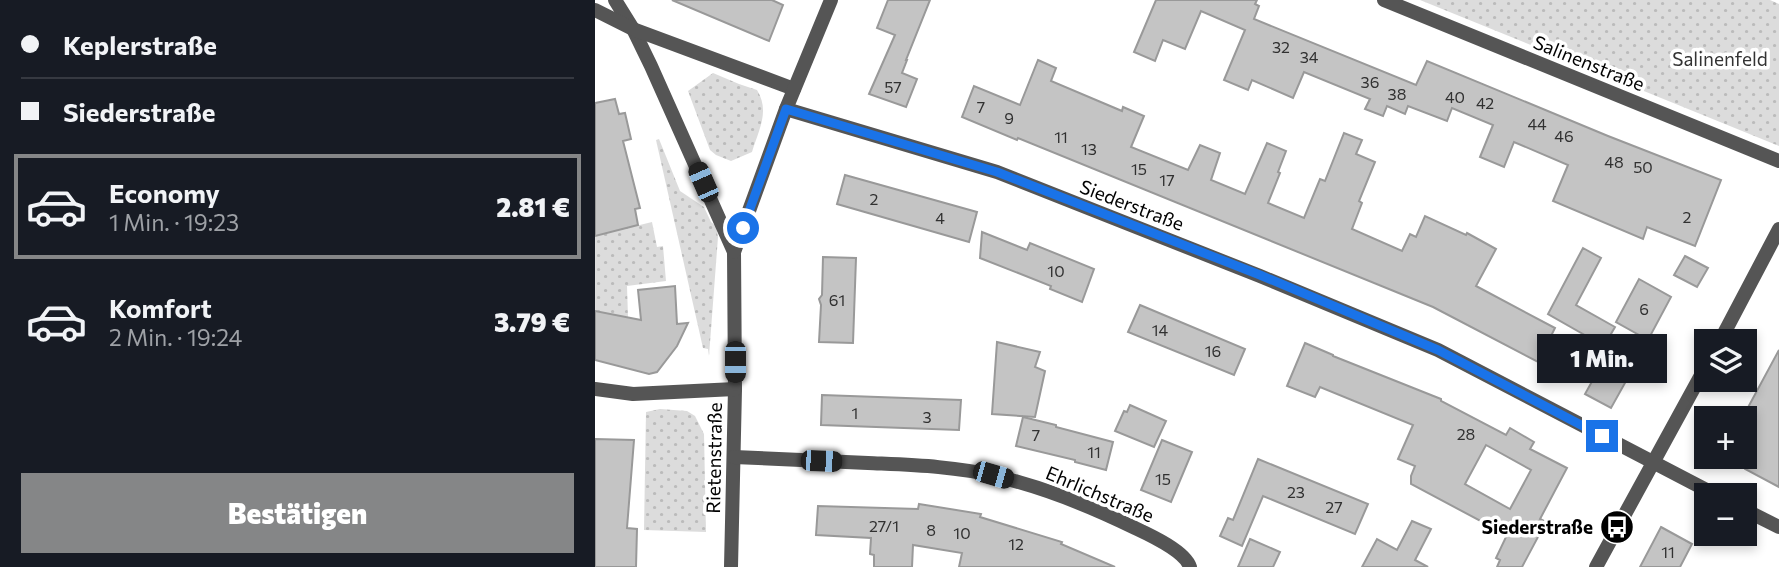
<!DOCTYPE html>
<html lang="de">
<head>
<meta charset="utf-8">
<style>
	body { margin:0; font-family:Commissioner,sans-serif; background:#242831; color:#f1f3f6; height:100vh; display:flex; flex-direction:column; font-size:26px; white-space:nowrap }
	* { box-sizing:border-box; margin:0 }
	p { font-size:23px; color:#9ea1a6 }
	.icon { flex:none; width:38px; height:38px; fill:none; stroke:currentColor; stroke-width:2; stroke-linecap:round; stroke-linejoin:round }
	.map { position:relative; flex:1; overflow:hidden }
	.sheet { display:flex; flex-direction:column; background:#171b24; width:595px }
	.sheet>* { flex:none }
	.hud { display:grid; align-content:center; height:154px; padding:0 21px; background:#171b24 }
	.buttons { position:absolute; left:1099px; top:329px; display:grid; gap:14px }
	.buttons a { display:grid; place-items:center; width:63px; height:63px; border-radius:0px; background:#171b24; box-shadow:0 4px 10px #0003; font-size:35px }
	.end { position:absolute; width:32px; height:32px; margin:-16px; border:9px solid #1a73e8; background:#fff; box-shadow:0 0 0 4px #fff }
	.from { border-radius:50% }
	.bubble { position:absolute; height:49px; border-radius:0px; background:#171b24; box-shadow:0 4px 10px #0003; font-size:23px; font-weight:800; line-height:49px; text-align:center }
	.car { position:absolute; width:21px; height:42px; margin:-21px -10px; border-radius:9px; box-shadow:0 0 5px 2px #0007; background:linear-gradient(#222 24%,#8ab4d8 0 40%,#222 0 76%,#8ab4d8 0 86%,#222 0) }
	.hud b { display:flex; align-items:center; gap:24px; height:66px; font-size:26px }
	.hud b+b { border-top:2px solid #363941 }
	.hud i { width:18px; height:18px; background:#f1f3f6 }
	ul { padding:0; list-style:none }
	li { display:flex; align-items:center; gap:21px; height:105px; margin:0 14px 10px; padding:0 7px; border:4px solid transparent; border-radius:0px }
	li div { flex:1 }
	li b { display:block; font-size:26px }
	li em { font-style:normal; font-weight:800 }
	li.on { border-color:#858687 }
	li>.icon { width:63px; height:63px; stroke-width:1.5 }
	.primary-button { display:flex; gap:14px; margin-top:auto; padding:14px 21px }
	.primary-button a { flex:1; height:80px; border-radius:0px; background:#858687; color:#fff; font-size:28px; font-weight:800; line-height:80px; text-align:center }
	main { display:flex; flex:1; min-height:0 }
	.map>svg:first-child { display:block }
	.grass { fill:url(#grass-dots) }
	.building { fill:#c4c4c4; stroke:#999; stroke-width:2; fill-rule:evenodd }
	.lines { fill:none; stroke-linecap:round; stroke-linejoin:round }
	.minor { stroke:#555; stroke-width:14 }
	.route { stroke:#1a73e8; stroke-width:9 }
	.labels { text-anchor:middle; stroke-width:7; stroke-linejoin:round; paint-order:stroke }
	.number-label { font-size:16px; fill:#313131 }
	.park-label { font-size:19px; fill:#333; stroke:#fff }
	.street-label { font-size:19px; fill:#000; stroke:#fff }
	.poi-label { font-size:19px; font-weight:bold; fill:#000; stroke:#fff; text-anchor:end }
</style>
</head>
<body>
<main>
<section class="sheet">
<div class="hud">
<b><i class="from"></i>Keplerstraße</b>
<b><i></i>Siederstraße</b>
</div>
<ul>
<li class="on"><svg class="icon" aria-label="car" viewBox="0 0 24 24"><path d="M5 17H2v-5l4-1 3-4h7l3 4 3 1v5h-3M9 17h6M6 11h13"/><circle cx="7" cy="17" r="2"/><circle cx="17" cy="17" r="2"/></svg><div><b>Economy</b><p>1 Min. · 19:23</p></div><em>2.81 €</em></li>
<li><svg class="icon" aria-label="car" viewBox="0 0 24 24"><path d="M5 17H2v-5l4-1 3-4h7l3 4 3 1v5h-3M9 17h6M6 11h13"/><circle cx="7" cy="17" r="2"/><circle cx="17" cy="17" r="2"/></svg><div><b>Komfort</b><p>2 Min. · 19:24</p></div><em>3.79 €</em></li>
</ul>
<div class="primary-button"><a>Bestätigen</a></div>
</section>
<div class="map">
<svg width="1184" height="567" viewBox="0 0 1184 567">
	<defs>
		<pattern id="grass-dots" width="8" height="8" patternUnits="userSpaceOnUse" patternTransform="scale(1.75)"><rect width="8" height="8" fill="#dcdcdc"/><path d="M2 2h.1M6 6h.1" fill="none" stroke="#bbb" stroke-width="1.8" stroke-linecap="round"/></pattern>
	</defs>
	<rect width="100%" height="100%" fill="#fff"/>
	<g class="grass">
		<path d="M 825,0 L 1175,0 L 1184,4 L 1184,146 Z"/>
		<path d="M 118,73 L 144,84 L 162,90 C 175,111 164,129 157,152 L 136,161 L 121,155 L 115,150 L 93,91 Z"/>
		<path d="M 64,139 L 85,191 L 109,207 L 116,222 L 121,226 L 123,237 L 114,356 L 113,349 L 108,348 L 61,140 Z"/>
		<path d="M 57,222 L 62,247 L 68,246 L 71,281 L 32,286 L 33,317 L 0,311 L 0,236 Z"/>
		<path d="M 65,409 L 92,411 L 100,416 L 109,434 L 111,532 L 49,530 L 51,412 Z"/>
	</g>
	<g class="building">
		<path d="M 77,0 L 177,0 L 188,5 L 174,41 Z"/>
		<path d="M 293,0 L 335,0 L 311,60 L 312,60 L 307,73 L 322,79 L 311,107 L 274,94 L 300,35 L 282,28 Z"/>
		<path d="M 561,0 L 662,0 L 660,4 L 664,6 L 659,19 L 821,85 L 832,61 L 1013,136 L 1126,180 L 1100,246 L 1052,227 L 1048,239 L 958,201 L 973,165 L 919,142 L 909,167 L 885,157 L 898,125 L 857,108 L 852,121 L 813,106 L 810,114 L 792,106 L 788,116 L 770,109 L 775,99 L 709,72 L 698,98 L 657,80 L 653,90 L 629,80 L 650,30 L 606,11 L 590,49 L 568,40 L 560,61 L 539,52 Z"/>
		<path d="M 443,60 L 461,68 L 456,81 L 527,111 L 528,107 L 549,116 L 536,147 L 593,170 L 605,145 L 625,153 L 616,180 L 650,194 L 672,143 L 691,151 L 683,172 L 685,173 L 673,203 L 709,218 L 725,179 L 730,181 L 749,133 L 767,140 L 761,154 L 780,162 L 764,201 L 767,203 L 757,229 L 807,251 L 815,234 L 821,237 L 830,216 L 871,235 L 872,233 L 901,249 L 881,286 L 960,328 L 943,362 L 838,307 L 423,138 L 422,140 L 367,117 L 379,86 L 425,105 Z"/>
		<path d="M 20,99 L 24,114 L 30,113 L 36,139 L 28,141 L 45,208 L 40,209 L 43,225 L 0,236 L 0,103 Z"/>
		<path d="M 250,175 L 382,212 L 374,242 L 242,204 Z"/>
		<path d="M 387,232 L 432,250 L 435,243 L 499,269 L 487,302 L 455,289 L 456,286 L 385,258 Z"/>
		<path d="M 988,248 L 1006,258 L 981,305 L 1020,327 L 1009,346 L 953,314 Z"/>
		<path d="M 1090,256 L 1113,268 L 1102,287 L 1079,275 Z"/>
		<path d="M 228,257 L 261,258 L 258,343 L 224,342 L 226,305 L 224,299 L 227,295 Z"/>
		<path d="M 1044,279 L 1076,297 L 1053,340 L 1021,322 Z"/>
		<path d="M 80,286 L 82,324 L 93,323 L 82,346 L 62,372 L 54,374 L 0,360 L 0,311 L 46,320 L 43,290 Z"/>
		<path d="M 545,305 L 650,349 L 639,375 L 533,332 Z"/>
		<path d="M 402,342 L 445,352 L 440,367 L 450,371 L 440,417 L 397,414 Z"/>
		<path d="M 710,343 L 738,355 L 738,356 L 846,399 L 846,401 L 911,435 L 915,428 L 939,442 L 935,449 L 972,468 L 945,519 L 951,522 L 927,567 L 902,567 L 905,560 L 901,558 L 912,535 L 816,484 L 816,476 L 820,466 L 803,459 L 818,425 L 725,387 L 720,397 L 692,386 ZM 891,445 L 936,470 L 915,509 L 870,484 Z"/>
		<path d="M 1184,350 L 1184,487 L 1150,469 L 1150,413 Z"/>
		<path d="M 1009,360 L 1035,374 L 1016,408 L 990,394 Z"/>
		<path d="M 227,395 L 366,400 L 364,430 L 226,425 Z"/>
		<path d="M 535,405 L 571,421 L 559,447 L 520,431 L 529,411 L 532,412 Z"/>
		<path d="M 428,417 L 461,425 L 461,427 L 518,442 L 511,470 L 480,462 L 480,460 L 421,446 Z"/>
		<path d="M 0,439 L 39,440 L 32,528 L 42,529 L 41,567 L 0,567 Z"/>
		<path d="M 567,440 L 597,452 L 576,502 L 546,490 Z"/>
		<path d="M 663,459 L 773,504 L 760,534 L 668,496 L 647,546 L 625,536 L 633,518 L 638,520 Z"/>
		<path d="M 324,504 L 386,514 L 385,517 L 467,542 L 466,544 L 520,567 L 364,567 L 367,553 L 318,545 L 317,567 L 279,567 L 279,555 L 275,554 L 276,538 L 221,535 L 223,506 L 323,509 Z"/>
		<path d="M 817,521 L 836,529 L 820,560 L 833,567 L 767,567 L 782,539 L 802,550 Z"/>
		<path d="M 1066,527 L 1097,544 L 1085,567 L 1045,567 Z"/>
		<path d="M 655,539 L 685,552 L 678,567 L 643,567 Z"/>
	</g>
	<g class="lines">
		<g class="minor">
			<path d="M 20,0 L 38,29 L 56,66 L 139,252 L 140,389 L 136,567"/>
			<path d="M 789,0 L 1184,161"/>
			<path d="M 0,10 L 38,29 L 199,89"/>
			<path d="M 191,109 L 402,172 L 665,276 L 843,350 L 1121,495"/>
			<path d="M 139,252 L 191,109 L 236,0"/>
			<path d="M 1125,341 L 1184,229"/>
			<path d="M 0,389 L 38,394 L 140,389"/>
			<path d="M 139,457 C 184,459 228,461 273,463 C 315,465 359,466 400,476 C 448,487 495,506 540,528 C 555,535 590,551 595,567"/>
			<path d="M 1150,510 L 1184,527"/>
			<path d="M 1001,567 L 1111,366"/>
		</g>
	</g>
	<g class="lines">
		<path class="route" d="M 148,228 L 191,109 L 402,172 L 665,275 L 843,350 L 1007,436"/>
	</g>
	<defs>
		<g id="bus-disc" transform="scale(1.75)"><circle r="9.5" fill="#000" stroke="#fff"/><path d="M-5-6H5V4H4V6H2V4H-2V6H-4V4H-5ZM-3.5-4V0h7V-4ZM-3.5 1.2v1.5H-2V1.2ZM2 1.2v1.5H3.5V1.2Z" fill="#fff"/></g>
	</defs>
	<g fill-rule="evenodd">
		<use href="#bus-disc" x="1022" y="527"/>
	</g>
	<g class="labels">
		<g class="number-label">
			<text x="686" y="53">32</text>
			<text x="714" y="63">34</text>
			<text x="775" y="88">36</text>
			<text x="298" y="93">57</text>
			<text x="802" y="100">38</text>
			<text x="860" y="103">40</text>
			<text x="890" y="109">42</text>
			<text x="386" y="113">7</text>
			<text x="414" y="124">9</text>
			<text x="942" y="130">44</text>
			<text x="969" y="142">46</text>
			<text x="466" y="143">11</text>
			<text x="494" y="155">13</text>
			<text x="1019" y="168">48</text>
			<text x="1048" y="173">50</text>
			<text x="544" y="175">15</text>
			<text x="572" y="186">17</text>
			<text x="279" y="205">2</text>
			<text x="1092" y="223">2</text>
			<text x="345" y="224">4</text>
			<text x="461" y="277">10</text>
			<text x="242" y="306">61</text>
			<text x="1049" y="315">6</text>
			<text x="565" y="336">14</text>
			<text x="618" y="357">16</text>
			<text x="260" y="419">1</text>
			<text x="332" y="423">3</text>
			<text x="871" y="440">28</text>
			<text x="441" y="441">7</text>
			<text x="499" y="458">11</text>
			<text x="568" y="485">15</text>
			<text x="701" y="498">23</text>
			<text x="739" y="513">27</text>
			<text x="289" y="532">27/1</text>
			<text x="336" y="536">8</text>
			<text x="367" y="539">10</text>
			<text x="421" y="550">12</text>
			<text x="1073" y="558">11</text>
		</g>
		<g class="park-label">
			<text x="1125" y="66">Salinenfeld</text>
		</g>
		<g class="street-label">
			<text transform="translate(994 63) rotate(22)" y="7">Salinenstraße</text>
			<text transform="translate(537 205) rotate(21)" y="7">Siederstraße</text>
			<text transform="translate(119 458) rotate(-89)" y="7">Rietenstraße</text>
			<text transform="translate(505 494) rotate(23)" y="7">Ehrlichstraße</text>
		</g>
		<g class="poi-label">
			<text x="998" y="534">Siederstraße</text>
		</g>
	</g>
</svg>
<div class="buttons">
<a><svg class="icon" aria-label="layers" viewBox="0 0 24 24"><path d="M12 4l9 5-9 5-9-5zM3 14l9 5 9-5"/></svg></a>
<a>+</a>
<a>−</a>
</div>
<i class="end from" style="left:148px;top:228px"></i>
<i class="end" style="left:1007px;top:436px"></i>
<div class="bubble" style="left:942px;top:334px;width:130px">1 Min.</div>
<i class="car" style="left:108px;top:182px;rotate:336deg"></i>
<i class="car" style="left:140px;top:362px;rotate:180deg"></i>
<i class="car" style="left:226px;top:461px;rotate:92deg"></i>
<i class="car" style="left:398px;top:475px;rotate:106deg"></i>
</div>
</main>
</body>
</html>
